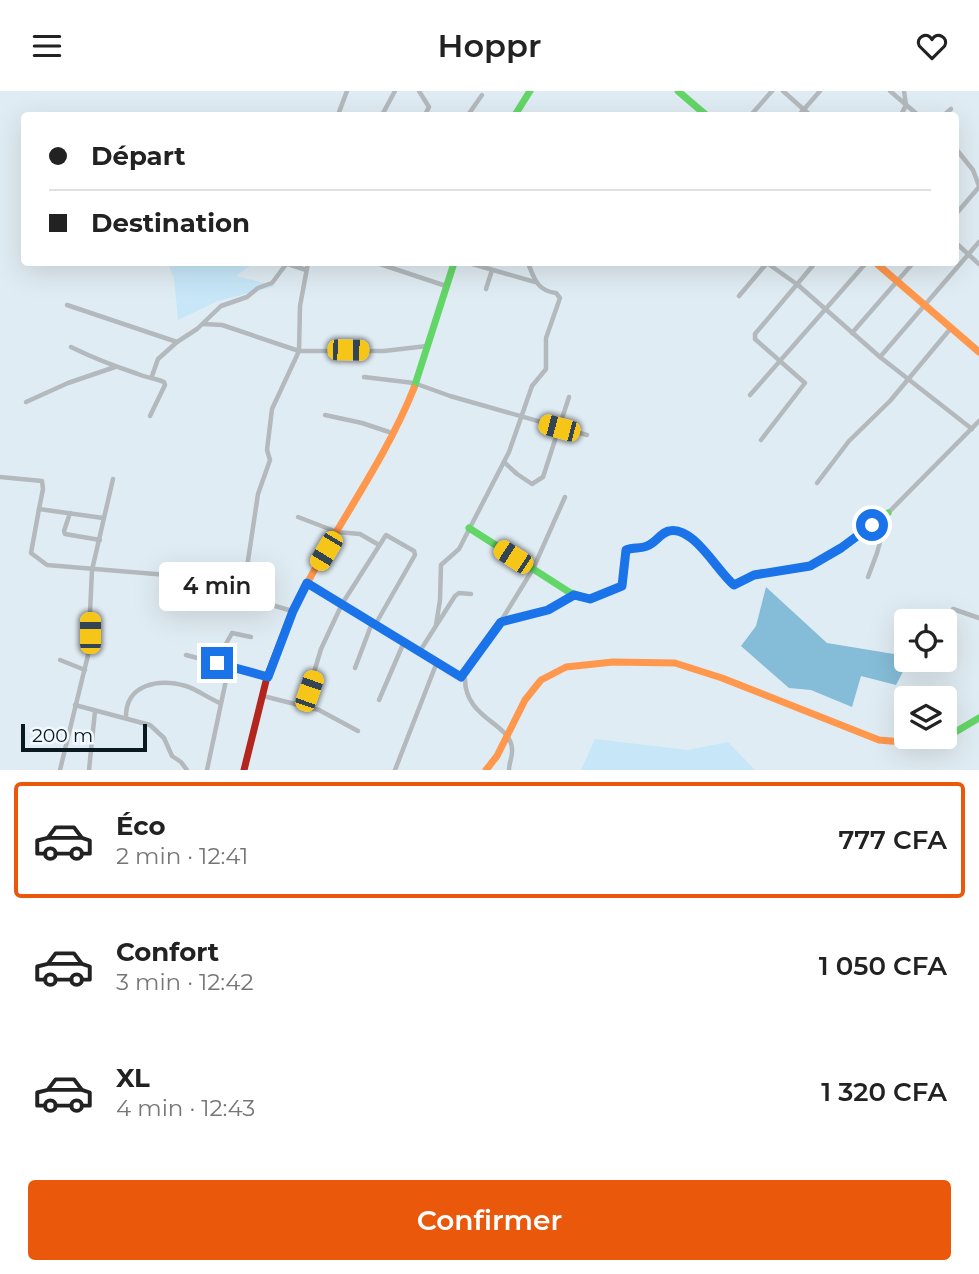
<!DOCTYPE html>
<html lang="fr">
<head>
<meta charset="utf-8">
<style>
	body { margin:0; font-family:Montserrat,sans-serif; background:#f2f2f2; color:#222; height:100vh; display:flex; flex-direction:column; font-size:26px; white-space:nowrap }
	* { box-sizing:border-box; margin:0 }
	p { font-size:23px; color:#767676 }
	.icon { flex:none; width:38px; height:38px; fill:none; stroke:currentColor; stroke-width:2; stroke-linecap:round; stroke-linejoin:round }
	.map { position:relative; height:679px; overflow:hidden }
	.panel { display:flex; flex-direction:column; background:#fff; flex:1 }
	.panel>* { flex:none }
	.guide { position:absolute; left:21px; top:21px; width:938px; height:154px; border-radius:7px; box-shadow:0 7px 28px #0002; display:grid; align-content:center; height:154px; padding:0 28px; background:#fff }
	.controls { position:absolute; left:894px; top:518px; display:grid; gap:14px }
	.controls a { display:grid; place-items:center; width:63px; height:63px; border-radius:7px; background:#fff; box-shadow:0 7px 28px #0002; font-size:35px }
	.scale { position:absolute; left:21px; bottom:18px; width:126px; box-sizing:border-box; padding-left:7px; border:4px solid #0a1920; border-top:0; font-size:19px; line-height:24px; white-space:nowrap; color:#0a1920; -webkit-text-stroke:5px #f2f9fe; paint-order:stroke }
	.end { position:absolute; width:32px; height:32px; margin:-16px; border:9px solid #1a73e8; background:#fff; box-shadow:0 0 0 4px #fff }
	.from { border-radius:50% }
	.bubble { position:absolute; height:49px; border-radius:7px; background:#fff; box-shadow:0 7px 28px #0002; font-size:23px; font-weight:600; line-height:49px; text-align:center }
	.car { position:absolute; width:21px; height:42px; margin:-21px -10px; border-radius:9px; box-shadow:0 0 5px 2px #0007; background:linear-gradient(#f5c518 24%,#345 0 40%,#f5c518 0 76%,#345 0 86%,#f5c518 0) }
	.guide b { display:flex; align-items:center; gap:24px; height:66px; font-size:26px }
	.guide b+b { border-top:2px solid #e0e0e0 }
	.guide i { width:18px; height:18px; background:#222 }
	ul { padding:12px 0 0; list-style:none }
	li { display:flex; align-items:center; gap:21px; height:116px; margin:0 14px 10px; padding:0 14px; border:4px solid transparent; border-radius:7px }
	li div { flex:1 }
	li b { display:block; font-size:26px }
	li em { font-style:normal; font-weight:600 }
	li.current { border-color:#ea580c }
	li>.icon { width:63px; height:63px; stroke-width:1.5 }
	.primary-button { display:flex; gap:14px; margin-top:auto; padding:14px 28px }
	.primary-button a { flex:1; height:80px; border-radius:7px; background:#ea580c; color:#fff; font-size:28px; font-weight:600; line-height:80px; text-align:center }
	header { display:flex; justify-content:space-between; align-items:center; height:91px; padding:0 28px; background:#fff; font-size:32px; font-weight:600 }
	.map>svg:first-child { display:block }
	.green { fill:#c7e7f8 }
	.water { fill:#85bcd7 }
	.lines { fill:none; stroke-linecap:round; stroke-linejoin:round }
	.street { stroke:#b3b9bc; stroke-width:4.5 }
	.fast { stroke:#63d668; stroke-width:7 }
	.slow { stroke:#ff974d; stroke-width:7 }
	.jam { stroke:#b3261e; stroke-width:7 }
	.route { stroke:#1a73e8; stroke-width:9 }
</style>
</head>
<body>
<header><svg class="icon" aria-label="menu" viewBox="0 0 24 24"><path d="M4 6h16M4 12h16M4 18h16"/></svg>Hoppr<svg class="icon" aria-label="heart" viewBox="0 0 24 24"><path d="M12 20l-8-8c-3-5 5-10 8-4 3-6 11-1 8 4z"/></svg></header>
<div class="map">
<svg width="979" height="679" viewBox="0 0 979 679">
	<rect width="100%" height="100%" fill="#e0ecf3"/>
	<g class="green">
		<path d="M 171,172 L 254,172 L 236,185 L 276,195 L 218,210 L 178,229 L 174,187 L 169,175 Z"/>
		<path d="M 595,648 L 688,659 L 728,651 L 755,679 L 581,679 Z"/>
	</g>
	<path class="water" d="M 766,496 L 827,552 L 906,565 L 906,569 L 909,569 L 896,594 L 861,585 L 852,616 L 811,599 L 789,597 L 741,555 L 756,535 Z"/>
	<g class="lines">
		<g class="street">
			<path d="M 419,0 L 429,16 L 425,24"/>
			<path d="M 783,0 L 810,24"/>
			<path d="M 890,0 L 918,24"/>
			<path d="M 338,24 L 347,0"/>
			<path d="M 382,24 L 395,0"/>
			<path d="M 468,24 L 482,4"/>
			<path d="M 751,24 L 772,0"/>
			<path d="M 799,24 L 820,0"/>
			<path d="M 901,24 L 906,14 L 904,0"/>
			<path d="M 944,24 L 951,18"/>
			<path d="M 956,58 L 973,79 L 979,95"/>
			<path d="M 956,123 L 979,96"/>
			<path d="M 956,152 L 979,173"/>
			<path d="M 285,172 L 306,179"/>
			<path d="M 377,172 L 446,195"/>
			<path d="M 469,172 L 535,191"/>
			<path d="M 767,172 L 798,194 L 880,266 L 972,338"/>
			<path d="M 486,198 L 492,179"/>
			<path d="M 739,205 L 767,172"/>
			<path d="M 67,214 L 177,251"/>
			<path d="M 203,233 L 222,234 L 299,260 L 384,260 L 427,255"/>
			<path d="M 852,242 L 913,172"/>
			<path d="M 71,256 C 93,267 114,275 138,283 C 147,287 155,287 164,291 L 165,294 L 150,325"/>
			<path d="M 880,266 L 979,151"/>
			<path d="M 152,285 L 158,268 L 177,251 L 197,238 L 221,215 L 247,206 L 258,197 L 272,192 L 287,172"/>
			<path d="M 364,286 L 414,292 L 450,305 L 587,344"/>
			<path d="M 750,304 L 866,172"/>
			<path d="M 26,311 L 68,292 L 115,276"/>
			<path d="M 325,324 L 362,332 L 392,342"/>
			<path d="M 761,349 L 805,292 L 755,248 L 755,243 L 815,172"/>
			<path d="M 504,371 L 517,383 L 532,393 L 543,386 L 569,306"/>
			<path d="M 0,386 L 42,390 L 43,398 L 39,418 L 103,427"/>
			<path d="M 817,392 L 849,350 L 890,310 L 951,237"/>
			<path d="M 39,418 L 31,462 L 47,474 L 215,488 L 241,495 L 252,508 L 292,520"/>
			<path d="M 70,422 L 64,440 L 65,443 L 100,449"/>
			<path d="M 298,426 L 337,441 L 360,443 L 379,454"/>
			<path d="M 868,486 L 877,462 L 888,422 L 979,330"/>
			<path d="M 308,493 L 465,588 C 465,628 511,632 512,658 C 513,665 509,671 509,679"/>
			<path d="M 244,496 L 258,403 L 270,369 L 267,359 L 272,318 L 299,260 L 300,215 L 308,172"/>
			<path d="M 953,518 L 979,527"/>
			<path d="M 501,530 L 533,478 L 565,406"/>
			<path d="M 436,534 L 440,509 L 441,474 L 459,458 L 509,361 L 532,295 L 546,278 L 546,247 L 560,207 L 556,202 C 537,200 534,187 528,172"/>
			<path d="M 420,560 L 455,505 L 459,502 L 471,503"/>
			<path d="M 186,564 L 268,586"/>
			<path d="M 60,569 L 85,579"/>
			<path d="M 225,574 L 222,560 L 232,542 L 251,546"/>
			<path d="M 355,577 L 372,532"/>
			<path d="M 462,585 L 501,531 L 548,519 L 574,504"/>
			<path d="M 263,605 L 319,619 L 358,640"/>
			<path d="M 379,609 L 404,551"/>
			<path d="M 75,614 L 150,634 L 164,647 L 172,665 L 181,671 L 187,679"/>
			<path d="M 304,615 L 321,558 L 342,513 L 386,444 L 414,460 L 415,464 L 375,534"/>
			<path d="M 126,627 C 125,593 159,587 186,595 C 198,599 208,607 220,612"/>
			<path d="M 60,679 L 88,564 L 92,479 L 113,388"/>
			<path d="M 89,679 L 95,620"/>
			<path d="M 207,679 L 229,575"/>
			<path d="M 395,679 L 437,571"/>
		</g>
		<g class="fast">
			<path d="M 678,0 L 706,24"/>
			<path d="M 515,24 L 530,0"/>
			<path d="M 414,297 L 454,172"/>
			<path d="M 469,437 L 569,501 L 590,508 L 622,495 L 626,459 L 645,456 L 666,441 L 678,440 L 696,451 L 734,494 L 754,484 L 810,475 L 841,458 L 888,422"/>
			<path d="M 945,643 L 957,640 L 979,627"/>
		</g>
		<g class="slow">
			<path d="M 876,172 L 979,261"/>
			<path d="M 292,522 C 328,445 382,377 414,297"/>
			<path d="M 486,679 L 497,665 L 525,609 L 541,589 L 566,576 L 613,571 L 675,572 L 722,587 L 879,649 L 902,651 L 932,646"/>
		</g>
		<path class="jam" d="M 244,679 L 267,586 L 292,522"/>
	</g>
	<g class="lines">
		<path class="route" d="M 217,572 L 268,586 L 293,520 L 307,492 L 461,586 L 501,531 L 548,519 L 574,504 L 590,508 L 622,495 L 626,459 C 633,456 641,458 647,455 C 656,452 660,442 669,440 C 693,434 717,480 734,494 L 754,484 L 810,475 L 841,457 L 872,434"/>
	</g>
</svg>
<div class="controls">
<a><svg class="icon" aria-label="locate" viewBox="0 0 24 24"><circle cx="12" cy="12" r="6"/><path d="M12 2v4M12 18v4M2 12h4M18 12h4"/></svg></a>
<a><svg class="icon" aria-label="layers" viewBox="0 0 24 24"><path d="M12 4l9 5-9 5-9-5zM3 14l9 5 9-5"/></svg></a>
</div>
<div class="scale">200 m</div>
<i class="end from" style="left:872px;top:434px"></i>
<i class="end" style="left:217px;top:572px"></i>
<div class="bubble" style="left:159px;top:471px;width:116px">4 min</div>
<i class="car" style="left:348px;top:259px;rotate:91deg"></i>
<i class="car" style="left:559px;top:337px;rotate:285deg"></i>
<i class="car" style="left:326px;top:460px;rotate:211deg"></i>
<i class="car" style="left:513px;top:466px;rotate:303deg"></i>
<i class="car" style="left:90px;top:542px;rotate:0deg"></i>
<i class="car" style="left:309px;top:600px;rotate:19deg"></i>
<div class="guide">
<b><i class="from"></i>Départ</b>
<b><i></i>Destination</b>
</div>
</div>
<section class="panel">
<ul>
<li class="current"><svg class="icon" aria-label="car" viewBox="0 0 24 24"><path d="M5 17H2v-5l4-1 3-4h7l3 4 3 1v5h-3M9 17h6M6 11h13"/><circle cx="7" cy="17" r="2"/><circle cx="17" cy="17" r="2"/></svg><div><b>Éco</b><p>2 min · 12:41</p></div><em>777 CFA</em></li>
<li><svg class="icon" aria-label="car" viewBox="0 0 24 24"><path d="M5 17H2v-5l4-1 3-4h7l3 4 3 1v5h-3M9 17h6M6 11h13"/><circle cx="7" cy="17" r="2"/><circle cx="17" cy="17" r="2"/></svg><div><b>Confort</b><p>3 min · 12:42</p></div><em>1 050 CFA</em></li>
<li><svg class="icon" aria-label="car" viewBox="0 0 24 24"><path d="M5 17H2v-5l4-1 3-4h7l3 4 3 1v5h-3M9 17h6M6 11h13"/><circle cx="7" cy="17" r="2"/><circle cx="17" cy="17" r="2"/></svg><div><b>XL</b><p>4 min · 12:43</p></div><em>1 320 CFA</em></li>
</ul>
<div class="primary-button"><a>Confirmer</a></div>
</section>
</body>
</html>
